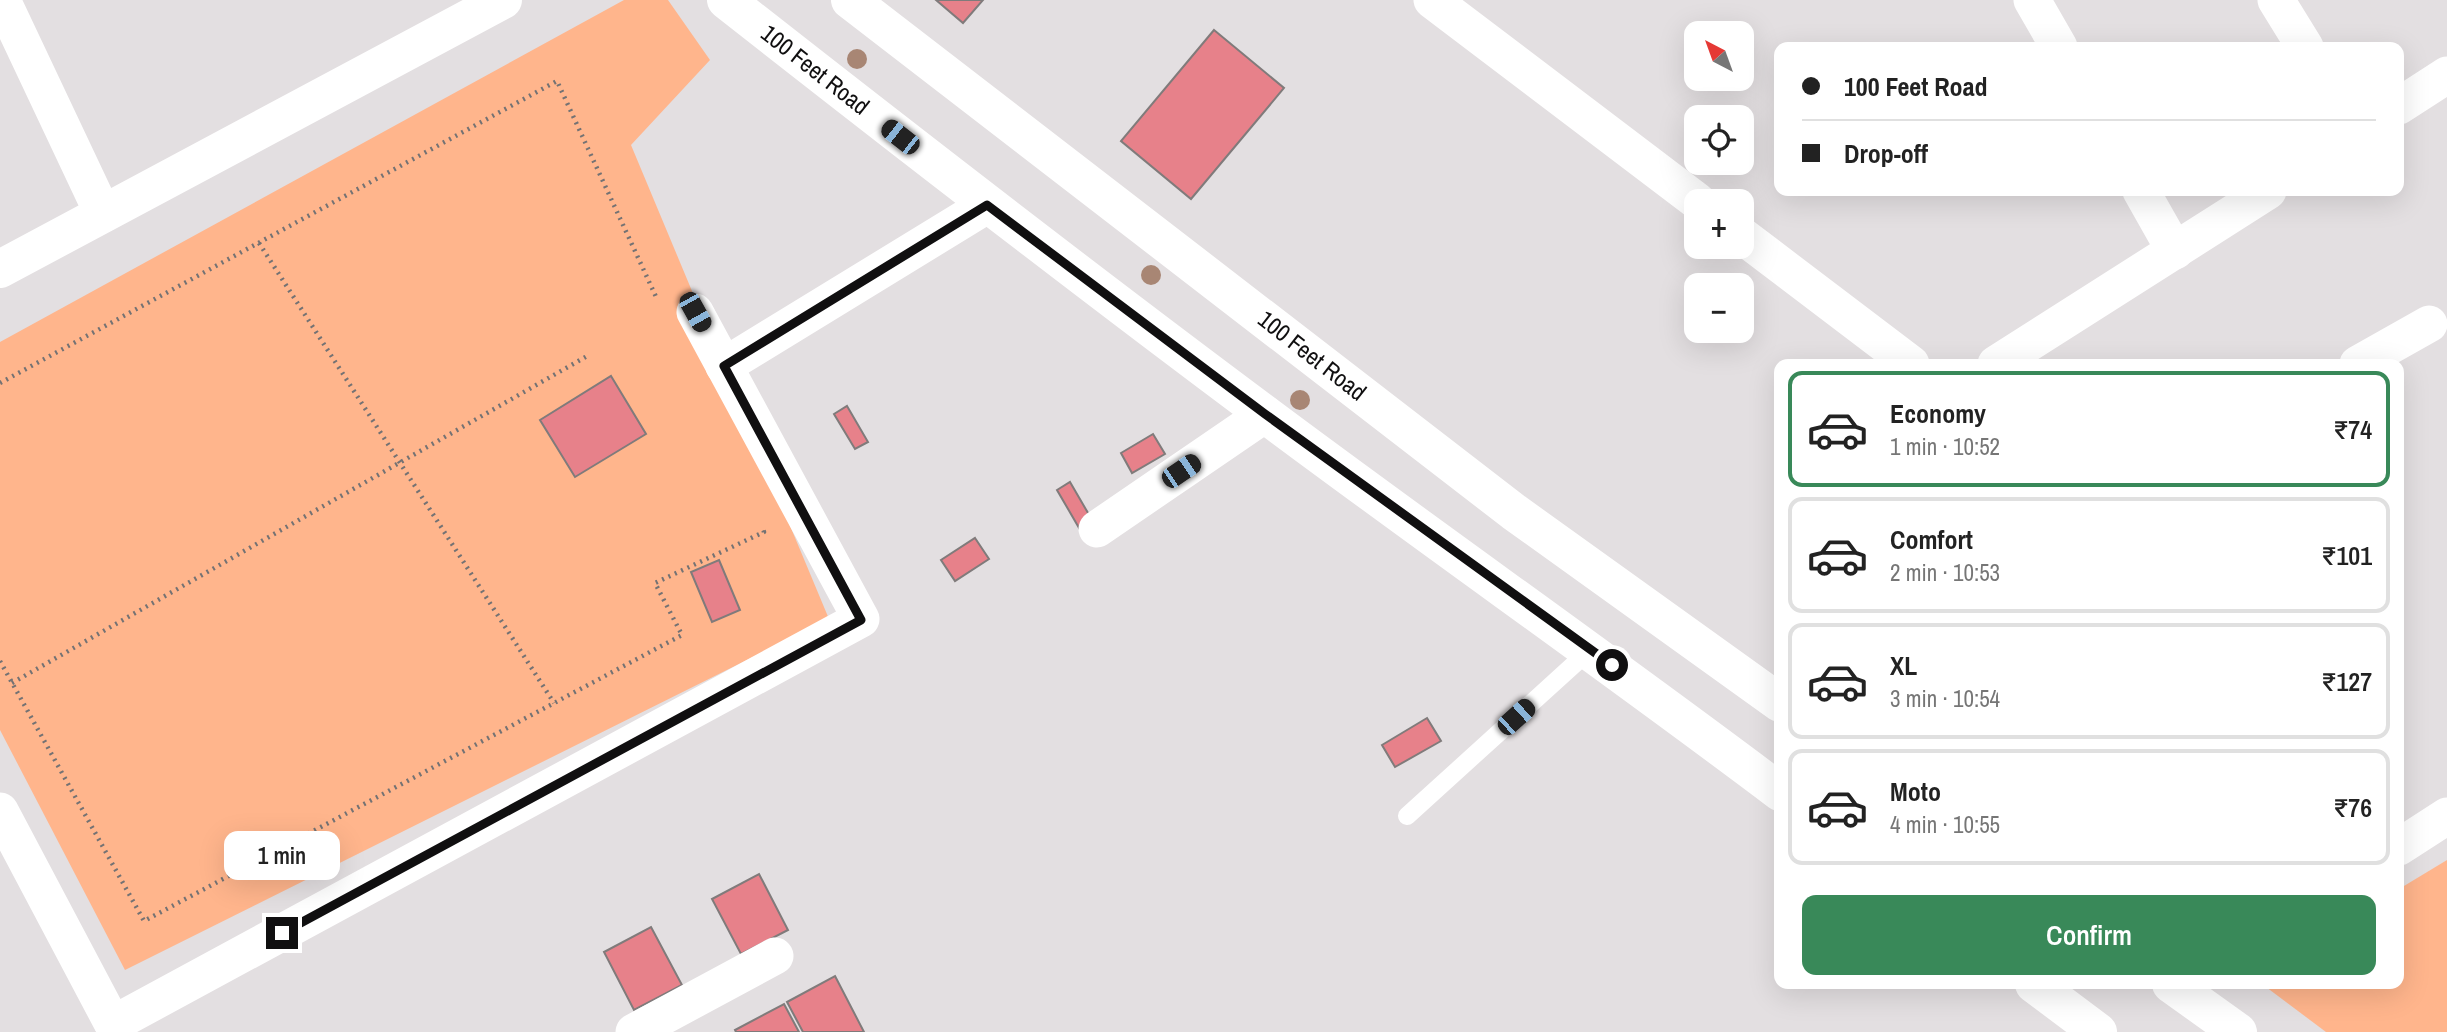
<!DOCTYPE html>
<html lang="en">
<head>
<meta charset="utf-8">
<style>
	body { margin:0; font-family:"Archivo Narrow",sans-serif; background:#f6f6f6; color:#222; height:100vh; display:flex; flex-direction:column; font-size:26px; white-space:nowrap }
	* { box-sizing:border-box; margin:0 }
	p { font-size:23px; color:#767676 }
	.icon { flex:none; width:38px; height:38px; fill:none; stroke:currentColor; stroke-width:2; stroke-linecap:round; stroke-linejoin:round }
	.map { position:relative; flex:1; overflow:hidden }
	.side { position:absolute; left:1774px; top:359px; width:630px; height:630px; display:flex; flex-direction:column; background:#fff; border-radius:14px; box-shadow:0 7px 28px #0002 }
	.side>* { flex:none }
	.top-card { position:absolute; left:1774px; top:42px; width:630px; height:154px; border-radius:14px; box-shadow:0 7px 28px #0002; display:grid; align-content:center; height:154px; padding:0 28px; background:#fff }
	.needle { width:46px; rotate:319deg }
	.controls { position:absolute; left:1684px; top:21px; display:grid; gap:14px }
	.controls a { display:grid; place-items:center; width:70px; height:70px; border-radius:14px; background:#fff; box-shadow:0 7px 28px #0002; font-size:35px }
	.end { position:absolute; width:32px; height:32px; margin:-16px; border:9px solid #100f10; background:#fff; box-shadow:0 0 0 4px #fff }
	.from { border-radius:50% }
	.bubble { position:absolute; height:49px; border-radius:14px; background:#fff; box-shadow:0 7px 28px #0002; font-size:23px; font-weight:600; line-height:49px; text-align:center }
	.car { position:absolute; width:21px; height:42px; margin:-21px -10px; border-radius:9px; box-shadow:0 0 5px 2px #0007; background:linear-gradient(#222 24%,#8ab4d8 0 40%,#222 0 76%,#8ab4d8 0 86%,#222 0) }
	.top-card b { display:flex; align-items:center; gap:24px; height:66px; font-size:26px }
	.top-card b+b { border-top:2px solid #e0e0e0 }
	.top-card i { width:18px; height:18px; background:#222 }
	ul { padding:12px 0 0; list-style:none }
	li { display:flex; align-items:center; gap:21px; height:116px; margin:0 14px 10px; padding:0 14px; border:4px solid #e0e0e0; border-radius:14px }
	li div { flex:1 }
	li b { display:block; font-size:26px }
	li em { font-style:normal; font-weight:600 }
	li.selected { border-color:#398959 }
	li>.icon { width:63px; height:63px; stroke-width:1.5 }
	.primary-button { display:flex; gap:14px; margin-top:auto; padding:14px 28px }
	.primary-button a { flex:1; height:80px; border-radius:14px; background:#398959; color:#fff; font-size:28px; font-weight:600; line-height:80px; text-align:center }
	.map>svg:first-child { display:block }
	.green { fill:#ffb58c }
	.building { fill:#e7818a; stroke:#807b7b; stroke-width:2 }
	.lines { fill:none; stroke-linecap:round; stroke-linejoin:round }
	.path { stroke:#747273; stroke-width:4.5; stroke-dasharray:2 5; stroke-linecap:butt }
	.service { stroke:#fff; stroke-width:18 }
	.minor { stroke:#fff; stroke-width:37 }
	.tertiary { stroke:#fff; stroke-width:38 }
	.secondary { stroke:#fff; stroke-width:38 }
	.tree { fill:#a88674 }
	.route { stroke:#100f10; stroke-width:9 }
	.labels { text-anchor:middle; stroke-width:6; stroke-linejoin:round; paint-order:stroke }
	.street-label { font-size:24px; fill:#100f10; stroke:#fff }
</style>
</head>
<body>
<div class="map">
<svg width="2447" height="1032" viewBox="0 0 2447 1032">
	<rect width="100%" height="100%" fill="#e3dfe1"/>
	<g class="green">
		<path d="M 624,0 L 668,0 L 710,60 L 631,145 L 829,619 L 125,970 L 0,730 L 0,342 Z"/>
		<path d="M 2447,860 L 2447,1032 L 2326,1032 L 2262,984 L 2399,984 L 2399,889 Z"/>
	</g>
	<g class="building">
		<path d="M 936,0 L 983,0 L 963,23 Z"/>
		<path d="M 1214,30 L 1284,88 L 1191,199 L 1121,141 Z"/>
		<path d="M 611,376 L 646,434 L 575,477 L 540,420 Z"/>
		<path d="M 847,406 L 868,442 L 855,449 L 834,414 Z"/>
		<path d="M 1153,434 L 1165,454 L 1132,473 L 1121,453 Z"/>
		<path d="M 1070,482 L 1095,525 L 1082,533 L 1057,490 Z"/>
		<path d="M 975,538 L 989,559 L 955,581 L 941,560 Z"/>
		<path d="M 719,560 L 740,610 L 712,622 L 691,572 Z"/>
		<path d="M 1427,718 L 1441,741 L 1395,767 L 1382,745 Z"/>
		<path d="M 759,874 L 788,930 L 741,954 L 712,899 Z"/>
		<path d="M 651,927 L 682,985 L 634,1010 L 604,952 Z"/>
		<path d="M 835,976 L 864,1032 L 803,1032 L 787,1002 Z"/>
		<path d="M 784,1004 L 799,1032 L 736,1032 L 735,1030 Z"/>
	</g>
	<g class="lines">
		<g class="path">
			<path d="M 259,243 L 554,703"/>
			<path d="M 0,383 L 557,81 L 657,299"/>
			<path d="M 0,661 L 144,921 L 682,635 L 655,583 L 764,532 L 762,526"/>
			<path d="M 12,683 L 589,355"/>
		</g>
		<path class="service" d="M 1407,816 L 1591,649"/>
		<g class="minor">
			<path d="M 2,0 L 103,214"/>
			<path d="M 1432,0 L 1697,201"/>
			<path d="M 2032,0 L 2059,47"/>
			<path d="M 2276,0 L 2305,47"/>
			<path d="M 2399,106 L 2447,75"/>
			<path d="M 2141,191 L 2175,251"/>
			<path d="M 1741,235 L 1911,364"/>
			<path d="M 1996,364 L 2268,191"/>
			<path d="M 2358,364 L 2429,324"/>
			<path d="M 724,366 L 987,205"/>
			<path d="M 1097,529 L 1265,414"/>
			<path d="M 0,811 L 117,1032"/>
			<path d="M 2399,847 L 2447,816"/>
			<path d="M 113,1024 L 861,619 L 695,312"/>
			<path d="M 634,1032 L 775,956"/>
		</g>
		<path class="tertiary" d="M 0,269 L 503,0"/>
		<g class="secondary">
			<path d="M 726,0 C 903,139 1081,277 1262,412 C 1433,540 1609,663 1780,792"/>
			<path d="M 850,0 L 1514,512 L 1780,703"/>
			<path d="M 2034,984 L 2098,1032"/>
			<path d="M 2171,984 L 2238,1032"/>
		</g>
	</g>
	<g class="tree">
		<circle cx="857" cy="59" r="10"/>
		<circle cx="1151" cy="275" r="10"/>
		<circle cx="1300" cy="400" r="10"/>
	</g>
	<g class="lines">
		<path class="route" d="M 282,933 L 861,620 L 724,366 L 987,205 L 1265,414 L 1612,665"/>
	</g>
	<g class="labels">
		<g class="street-label">
			<text transform="translate(815 70) rotate(38)" y="8">100 Feet Road</text>
			<text transform="translate(1312 356) rotate(38)" y="8">100 Feet Road</text>
		</g>
	</g>
</svg>
<div class="controls">
<a><svg class="needle" viewBox="-14 -14 28 28"><path d="M0-13l5 13h-10z" fill="#e53935"/><path d="M0 13l5-13h-10z" fill="#767676"/></svg></a>
<a><svg class="icon" aria-label="locate" viewBox="0 0 24 24"><circle cx="12" cy="12" r="6"/><path d="M12 2v4M12 18v4M2 12h4M18 12h4"/></svg></a>
<a>+</a>
<a>−</a>
</div>
<i class="end from" style="left:1612px;top:665px"></i>
<i class="end" style="left:282px;top:933px"></i>
<div class="bubble" style="left:224px;top:831px;width:116px">1 min</div>
<i class="car" style="left:900px;top:137px;rotate:308deg"></i>
<i class="car" style="left:695px;top:312px;rotate:151deg"></i>
<i class="car" style="left:1181px;top:471px;rotate:56deg"></i>
<i class="car" style="left:1516px;top:717px;rotate:48deg"></i>
<div class="top-card">
<b><i class="from"></i>100 Feet Road</b>
<b><i></i>Drop-off</b>
</div>
<section class="side">
<ul>
<li class="selected"><svg class="icon" aria-label="car" viewBox="0 0 24 24"><path d="M5 17H2v-5l4-1 3-4h7l3 4 3 1v5h-3M9 17h6M6 11h13"/><circle cx="7" cy="17" r="2"/><circle cx="17" cy="17" r="2"/></svg><div><b>Economy</b><p>1 min · 10:52</p></div><em>₹74</em></li>
<li><svg class="icon" aria-label="car" viewBox="0 0 24 24"><path d="M5 17H2v-5l4-1 3-4h7l3 4 3 1v5h-3M9 17h6M6 11h13"/><circle cx="7" cy="17" r="2"/><circle cx="17" cy="17" r="2"/></svg><div><b>Comfort</b><p>2 min · 10:53</p></div><em>₹101</em></li>
<li><svg class="icon" aria-label="car" viewBox="0 0 24 24"><path d="M5 17H2v-5l4-1 3-4h7l3 4 3 1v5h-3M9 17h6M6 11h13"/><circle cx="7" cy="17" r="2"/><circle cx="17" cy="17" r="2"/></svg><div><b>XL</b><p>3 min · 10:54</p></div><em>₹127</em></li>
<li><svg class="icon" aria-label="car" viewBox="0 0 24 24"><path d="M5 17H2v-5l4-1 3-4h7l3 4 3 1v5h-3M9 17h6M6 11h13"/><circle cx="7" cy="17" r="2"/><circle cx="17" cy="17" r="2"/></svg><div><b>Moto</b><p>4 min · 10:55</p></div><em>₹76</em></li>
</ul>
<div class="primary-button"><a>Confirm</a></div>
</section>
</div>
</body>
</html>
